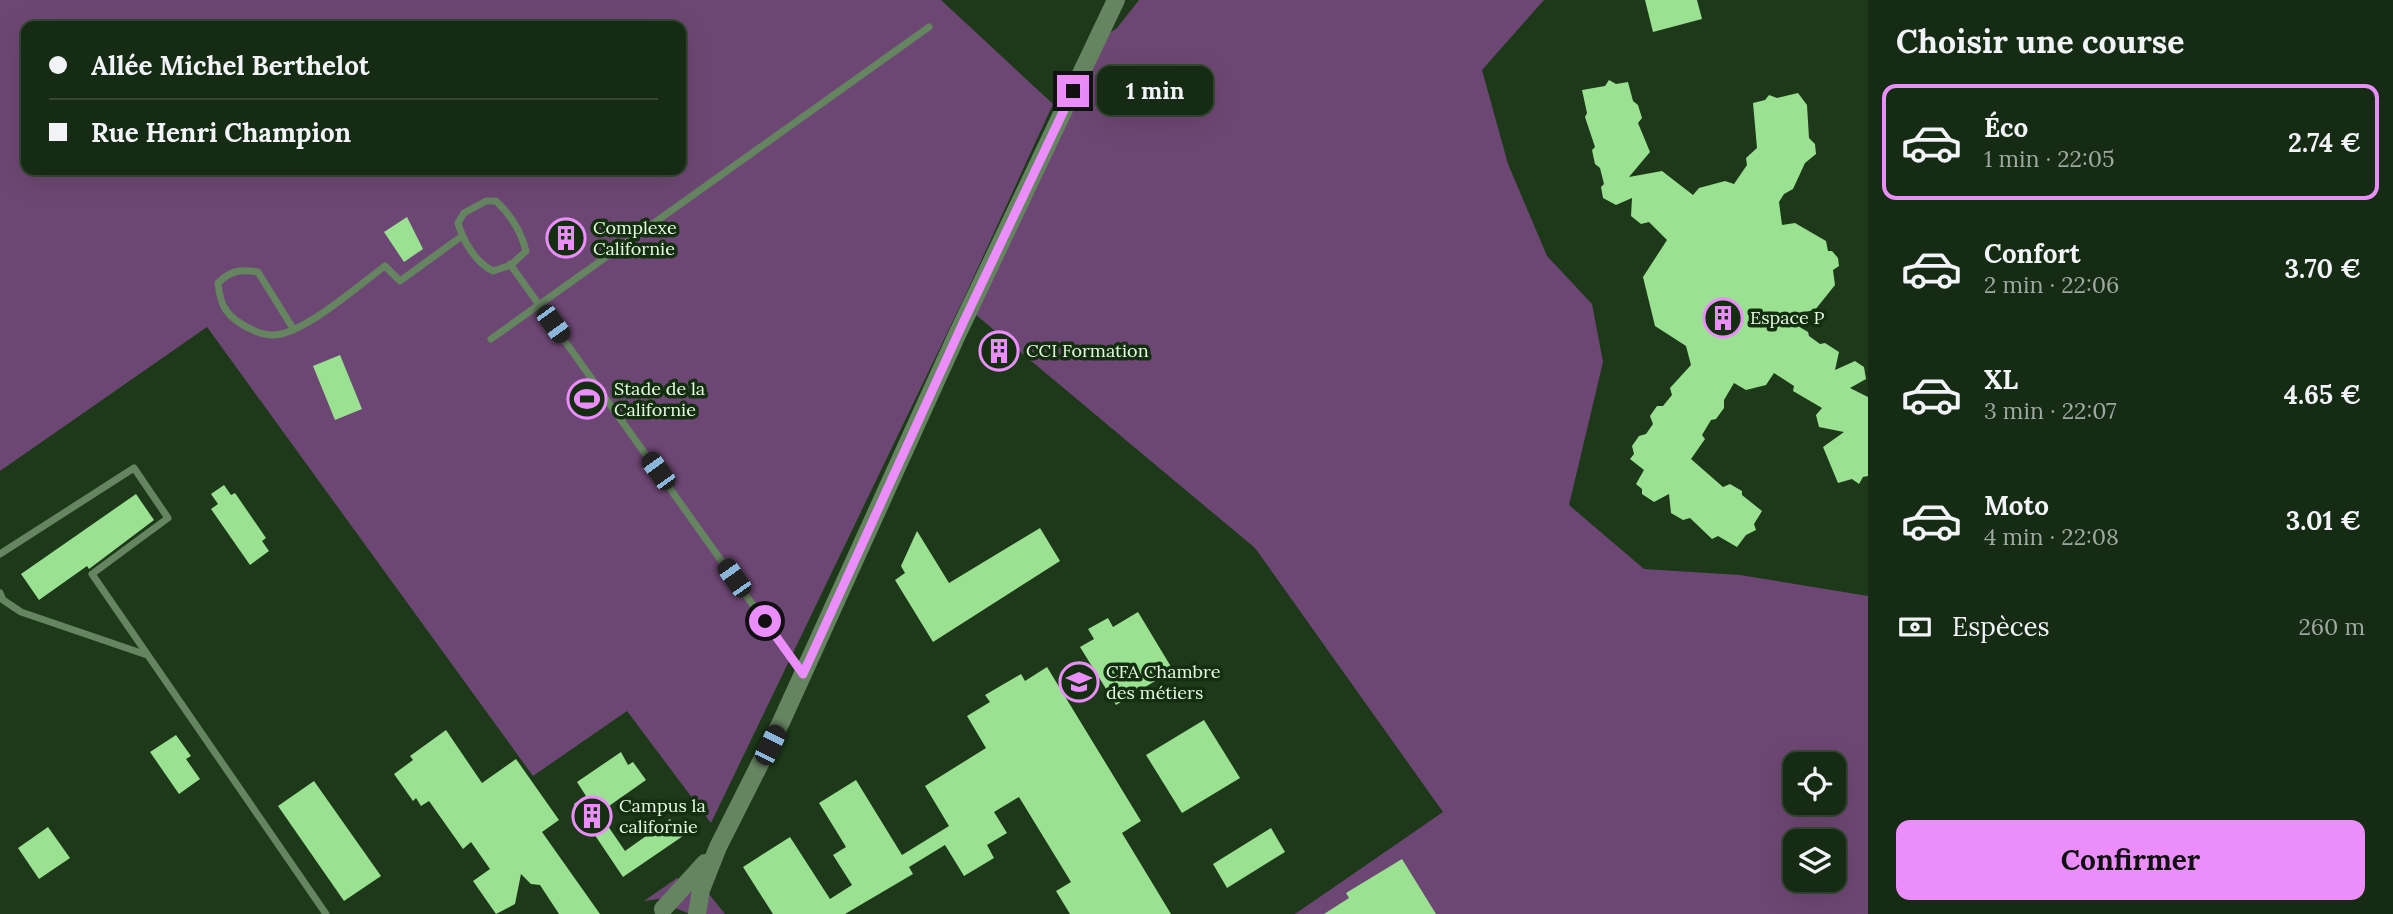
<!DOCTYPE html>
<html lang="fr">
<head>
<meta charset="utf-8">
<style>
	body { margin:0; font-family:Lora,serif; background:#233721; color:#f1f3f6; height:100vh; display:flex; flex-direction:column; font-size:26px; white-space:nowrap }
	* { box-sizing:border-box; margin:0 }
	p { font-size:23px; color:#9ea7a0 }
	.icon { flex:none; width:38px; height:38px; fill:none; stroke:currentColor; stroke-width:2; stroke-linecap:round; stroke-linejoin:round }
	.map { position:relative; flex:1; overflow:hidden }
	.panel { display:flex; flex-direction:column; background:#162b13; width:525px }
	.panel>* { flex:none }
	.hud { position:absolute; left:21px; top:21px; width:665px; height:154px; border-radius:14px; box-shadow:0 7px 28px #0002,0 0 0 2px #354733; display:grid; align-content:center; height:154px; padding:0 28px; background:#162b13 }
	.controls { position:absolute; left:1783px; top:752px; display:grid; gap:14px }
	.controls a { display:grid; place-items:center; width:63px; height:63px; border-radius:14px; background:#162b13; box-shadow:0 7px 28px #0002,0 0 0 2px #354733; font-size:35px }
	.end { position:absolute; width:32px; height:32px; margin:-16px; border:9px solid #eb8dfb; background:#111; box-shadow:0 0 0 4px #111 }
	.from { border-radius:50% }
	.bubble { position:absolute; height:49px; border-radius:14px; background:#162b13; box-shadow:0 7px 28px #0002,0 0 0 2px #354733; font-size:23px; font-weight:800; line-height:49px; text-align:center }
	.car { position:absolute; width:21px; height:42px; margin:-21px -10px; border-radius:9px; box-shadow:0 0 5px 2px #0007; background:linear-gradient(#222 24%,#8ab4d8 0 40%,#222 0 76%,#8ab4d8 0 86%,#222 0) }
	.hud b { display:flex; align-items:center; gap:24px; height:66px; font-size:26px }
	.hud b+b { border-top:2px solid #354733 }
	.hud i { width:18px; height:18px; background:#f1f3f6 }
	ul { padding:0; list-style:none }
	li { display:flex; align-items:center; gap:21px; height:116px; margin:0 14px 10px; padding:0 14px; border:4px solid transparent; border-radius:14px }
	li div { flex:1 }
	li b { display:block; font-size:26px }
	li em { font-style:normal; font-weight:800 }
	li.selected { border-color:#eb8dfb }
	li>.icon { width:63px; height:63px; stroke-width:1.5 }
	h2 { padding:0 28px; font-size:32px; line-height:84px }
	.pay { display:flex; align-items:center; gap:18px; height:77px; padding:0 28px; font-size:26px }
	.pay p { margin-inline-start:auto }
	.button { display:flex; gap:14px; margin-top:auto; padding:14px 28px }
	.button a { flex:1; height:80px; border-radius:14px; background:#eb8dfb; color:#111; font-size:28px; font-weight:800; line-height:80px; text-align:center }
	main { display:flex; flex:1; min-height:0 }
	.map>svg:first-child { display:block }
	.green { fill:#6d4773; fill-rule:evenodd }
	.building { fill:#9ae191 }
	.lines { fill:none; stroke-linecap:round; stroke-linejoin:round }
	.service { stroke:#658460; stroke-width:7 }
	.tertiary { stroke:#658460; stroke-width:18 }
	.route { stroke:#eb8dfb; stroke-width:9 }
	.labels { text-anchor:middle; stroke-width:7; stroke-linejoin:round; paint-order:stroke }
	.poi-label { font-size:18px; fill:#e8f9e5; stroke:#132f0f; text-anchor:start }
</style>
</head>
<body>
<main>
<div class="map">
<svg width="1868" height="914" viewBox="0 0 1868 914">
	<rect width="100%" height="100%" fill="#1d3919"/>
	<g class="green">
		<path d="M 0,0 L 941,0 L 1053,104 L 963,300 L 711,823 L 627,711 L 533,776 L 207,327 L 0,471 ZM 26,26 L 681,26 L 681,170 L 26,170 Z"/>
		<path d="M 1139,0 L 1544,0 L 1482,70 L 1508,164 L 1547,256 L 1592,304 L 1603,362 L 1569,505 L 1644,569 L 1740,575 L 1868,596 L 1868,914 L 1295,914 L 1443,812 L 1255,548 L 969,309 L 1096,42 L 1117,28 ZM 1796,765 L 1834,765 L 1834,803 L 1796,803 ZM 1796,842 L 1834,842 L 1834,880 L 1796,880 Z"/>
		<path d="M 677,878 L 709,894 L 725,914 L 690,914 L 675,908 L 673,897 L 644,901 Z"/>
	</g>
	<g class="building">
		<path d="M 1645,0 L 1697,0 L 1702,19 L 1653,32 Z"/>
		<path d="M 1609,80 L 1616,84 L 1628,82 L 1633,101 L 1638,105 L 1642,118 L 1638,123 L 1650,152 L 1629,177 L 1662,171 L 1693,195 L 1699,188 L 1725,181 L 1734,184 L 1747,165 L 1746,158 L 1757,148 L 1753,103 L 1765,100 L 1769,95 L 1777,98 L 1798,93 L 1807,105 L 1809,138 L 1815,144 L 1816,154 L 1805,163 L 1793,189 L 1784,194 L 1779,202 L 1782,225 L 1795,223 L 1826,241 L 1828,251 L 1832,251 L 1838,258 L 1839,266 L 1833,270 L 1835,285 L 1815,310 L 1781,316 L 1808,332 L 1809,336 L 1820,344 L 1825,343 L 1839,352 L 1835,370 L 1855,361 L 1864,367 L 1866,379 L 1850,388 L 1868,397 L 1868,476 L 1863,477 L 1859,484 L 1852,479 L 1838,483 L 1823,447 L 1844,432 L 1819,427 L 1816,415 L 1822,408 L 1793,391 L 1794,386 L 1774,373 L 1766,385 L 1746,390 L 1734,383 L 1724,400 L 1724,408 L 1716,419 L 1711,420 L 1702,435 L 1705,439 L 1691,459 L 1723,487 L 1730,484 L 1742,491 L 1742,495 L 1762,511 L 1754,524 L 1756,530 L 1746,535 L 1737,547 L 1718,536 L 1712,539 L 1690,518 L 1683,520 L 1671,513 L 1669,494 L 1654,502 L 1642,494 L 1642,489 L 1636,484 L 1644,470 L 1630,459 L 1634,454 L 1632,446 L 1639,436 L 1646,434 L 1653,424 L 1650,416 L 1657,406 L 1663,406 L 1672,395 L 1670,388 L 1691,365 L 1686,346 L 1655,326 L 1643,277 L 1667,240 L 1649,222 L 1641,224 L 1631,216 L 1632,198 L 1616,205 L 1603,198 L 1601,187 L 1604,184 L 1600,168 L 1595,164 L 1592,150 L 1595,147 L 1585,117 L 1587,113 L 1582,90 L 1605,86 Z"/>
		<path d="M 407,217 L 423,249 L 404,262 L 384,232 Z"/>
		<path d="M 340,355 L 362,409 L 335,420 L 313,366 Z"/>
		<path d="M 224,485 L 231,495 L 235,493 L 266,538 L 262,541 L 269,551 L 250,565 L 211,509 L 218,504 L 211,494 Z"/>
		<path d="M 136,494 L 154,520 L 89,569 L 87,566 L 39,600 L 21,574 Z"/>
		<path d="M 1040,528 L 1060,561 L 933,642 L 895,580 L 905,573 L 901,566 L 917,531 L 949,583 Z"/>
		<path d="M 1138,612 L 1173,670 L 1116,705 L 1080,647 L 1094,639 L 1088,629 L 1108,618 L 1113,627 Z"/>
		<path d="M 1047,667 L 1141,821 L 1122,833 L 1171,914 L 1070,914 L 1056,891 L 1071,882 L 1019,797 L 994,812 L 1007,833 L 987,845 L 994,858 L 964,876 L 945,845 L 909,867 L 913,874 L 845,914 L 773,914 L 743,867 L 790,837 L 830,899 L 852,885 L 833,855 L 846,847 L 819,803 L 856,780 L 902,855 L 949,826 L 925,786 L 986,748 L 967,716 L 990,702 L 985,695 L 1021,674 L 1025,681 Z"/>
		<path d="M 1204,720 L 1240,778 L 1182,813 L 1146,755 Z"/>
		<path d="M 446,730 L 482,783 L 516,759 L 559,820 L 542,832 L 600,914 L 559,914 L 540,885 L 531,884 L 521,874 L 515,904 L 496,914 L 473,881 L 490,869 L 471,842 L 463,849 L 429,801 L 421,806 L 416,798 L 413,801 L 394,774 L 413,760 L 410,756 Z"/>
		<path d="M 176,735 L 191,756 L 186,759 L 200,779 L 179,794 L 150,752 Z"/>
		<path d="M 621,752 L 628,765 L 633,762 L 646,780 L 599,813 L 625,851 L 670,819 L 683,836 L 623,877 L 574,804 L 586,796 L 577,782 Z"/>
		<path d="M 314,781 L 381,876 L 344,901 L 278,806 Z"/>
		<path d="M 48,827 L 70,858 L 39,879 L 18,848 Z"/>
		<path d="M 1271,828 L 1285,852 L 1227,888 L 1213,864 Z"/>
		<path d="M 1402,859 L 1436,914 L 1324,914 L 1349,898 L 1346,893 Z"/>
	</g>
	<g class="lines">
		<g class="service">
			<path d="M 486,201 L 496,201 C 511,215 521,231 526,251 L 511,265 L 493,271 C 476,263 463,241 458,223 L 464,213 Z"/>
			<path d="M 510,264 L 802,674"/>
			<path d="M 294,330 L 258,272 C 241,269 231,270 218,283 C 220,302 224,313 240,323 C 249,329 259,334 270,335 C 300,338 360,284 385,266 L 400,281 L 462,236"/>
			<path d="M 491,339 L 929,27"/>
			<path d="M 0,554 L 134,468 L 168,518 L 92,574 L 326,914"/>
			<path d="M 0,593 L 3,600 L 21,612 L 147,655"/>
		</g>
		<g class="tertiary">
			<path d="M 663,909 L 705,863"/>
			<path d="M 697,914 L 701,890 L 718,847 L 782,720 L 956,337 L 1116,0"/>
		</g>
	</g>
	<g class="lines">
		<path class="route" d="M 765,621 L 803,674 L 963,323 L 1073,91"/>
	</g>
	<defs>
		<g id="building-ring" transform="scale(2.0125)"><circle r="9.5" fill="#132f0f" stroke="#eb8dfb" stroke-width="1.5"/><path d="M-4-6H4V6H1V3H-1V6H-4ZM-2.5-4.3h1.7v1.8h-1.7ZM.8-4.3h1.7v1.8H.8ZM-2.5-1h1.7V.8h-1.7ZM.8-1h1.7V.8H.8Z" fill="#eb8dfb"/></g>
		<g id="stadium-ring" transform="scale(2.0125)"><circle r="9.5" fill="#132f0f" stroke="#eb8dfb" stroke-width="1.5"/><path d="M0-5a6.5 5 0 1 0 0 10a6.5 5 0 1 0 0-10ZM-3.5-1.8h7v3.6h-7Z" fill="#eb8dfb"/></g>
		<g id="school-ring" transform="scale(2.0125)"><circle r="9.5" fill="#132f0f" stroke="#eb8dfb" stroke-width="1.5"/><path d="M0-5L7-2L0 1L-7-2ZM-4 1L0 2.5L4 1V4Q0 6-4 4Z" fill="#eb8dfb"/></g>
	</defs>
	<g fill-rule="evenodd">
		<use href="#building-ring" x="566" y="238"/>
		<use href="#building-ring" x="1723" y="318"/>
		<use href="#building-ring" x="999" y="351"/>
		<use href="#stadium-ring" x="587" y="399"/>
		<use href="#school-ring" x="1079" y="682"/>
		<use href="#building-ring" x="592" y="816"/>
	</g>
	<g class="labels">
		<g class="poi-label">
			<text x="593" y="234">Complexe<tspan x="593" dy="21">Californie</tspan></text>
			<text x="1750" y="324">Espace P</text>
			<text x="1026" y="357">CCI Formation</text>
			<text x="614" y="395">Stade de la<tspan x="614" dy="21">Californie</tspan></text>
			<text x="1106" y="678">CFA Chambre<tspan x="1106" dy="21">des métiers</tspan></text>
			<text x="619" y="812">Campus la<tspan x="619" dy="21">californie</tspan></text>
		</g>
	</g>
</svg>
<div class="controls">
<a><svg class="icon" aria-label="locate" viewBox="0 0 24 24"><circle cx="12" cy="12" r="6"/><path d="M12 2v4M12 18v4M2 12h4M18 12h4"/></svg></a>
<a><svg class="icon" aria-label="layers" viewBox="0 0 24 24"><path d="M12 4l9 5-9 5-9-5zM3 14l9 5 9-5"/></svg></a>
</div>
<i class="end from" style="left:765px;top:621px"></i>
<i class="end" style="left:1073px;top:91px"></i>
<div class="bubble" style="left:1097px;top:66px;width:116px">1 min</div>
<i class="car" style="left:553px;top:324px;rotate:144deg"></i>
<i class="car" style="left:658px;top:471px;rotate:324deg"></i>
<i class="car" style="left:734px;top:578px;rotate:325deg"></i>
<i class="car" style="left:770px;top:745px;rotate:26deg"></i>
<div class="hud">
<b><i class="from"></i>Allée Michel Berthelot</b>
<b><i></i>Rue Henri Champion</b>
</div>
</div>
<section class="panel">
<h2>Choisir une course</h2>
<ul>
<li class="selected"><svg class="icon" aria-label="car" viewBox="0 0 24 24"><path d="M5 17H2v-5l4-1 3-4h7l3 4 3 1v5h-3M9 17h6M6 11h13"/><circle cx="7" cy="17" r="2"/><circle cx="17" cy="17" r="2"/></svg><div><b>Éco</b><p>1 min · 22:05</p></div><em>2.74 €</em></li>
<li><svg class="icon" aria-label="car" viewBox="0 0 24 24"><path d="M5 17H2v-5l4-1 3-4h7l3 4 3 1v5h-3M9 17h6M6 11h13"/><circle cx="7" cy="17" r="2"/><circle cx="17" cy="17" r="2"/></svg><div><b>Confort</b><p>2 min · 22:06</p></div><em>3.70 €</em></li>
<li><svg class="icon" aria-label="car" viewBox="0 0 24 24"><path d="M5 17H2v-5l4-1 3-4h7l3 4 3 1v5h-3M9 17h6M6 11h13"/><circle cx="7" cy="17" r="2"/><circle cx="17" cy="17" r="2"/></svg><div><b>XL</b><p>3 min · 22:07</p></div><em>4.65 €</em></li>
<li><svg class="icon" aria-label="car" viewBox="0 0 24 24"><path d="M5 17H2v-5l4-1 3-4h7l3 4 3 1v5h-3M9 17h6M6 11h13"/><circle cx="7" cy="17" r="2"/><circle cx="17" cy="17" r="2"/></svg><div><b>Moto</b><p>4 min · 22:08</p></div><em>3.01 €</em></li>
</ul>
<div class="pay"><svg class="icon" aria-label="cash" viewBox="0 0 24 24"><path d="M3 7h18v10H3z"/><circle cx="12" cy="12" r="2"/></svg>Espèces<p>260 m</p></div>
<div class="button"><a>Confirmer</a></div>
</section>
</main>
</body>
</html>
